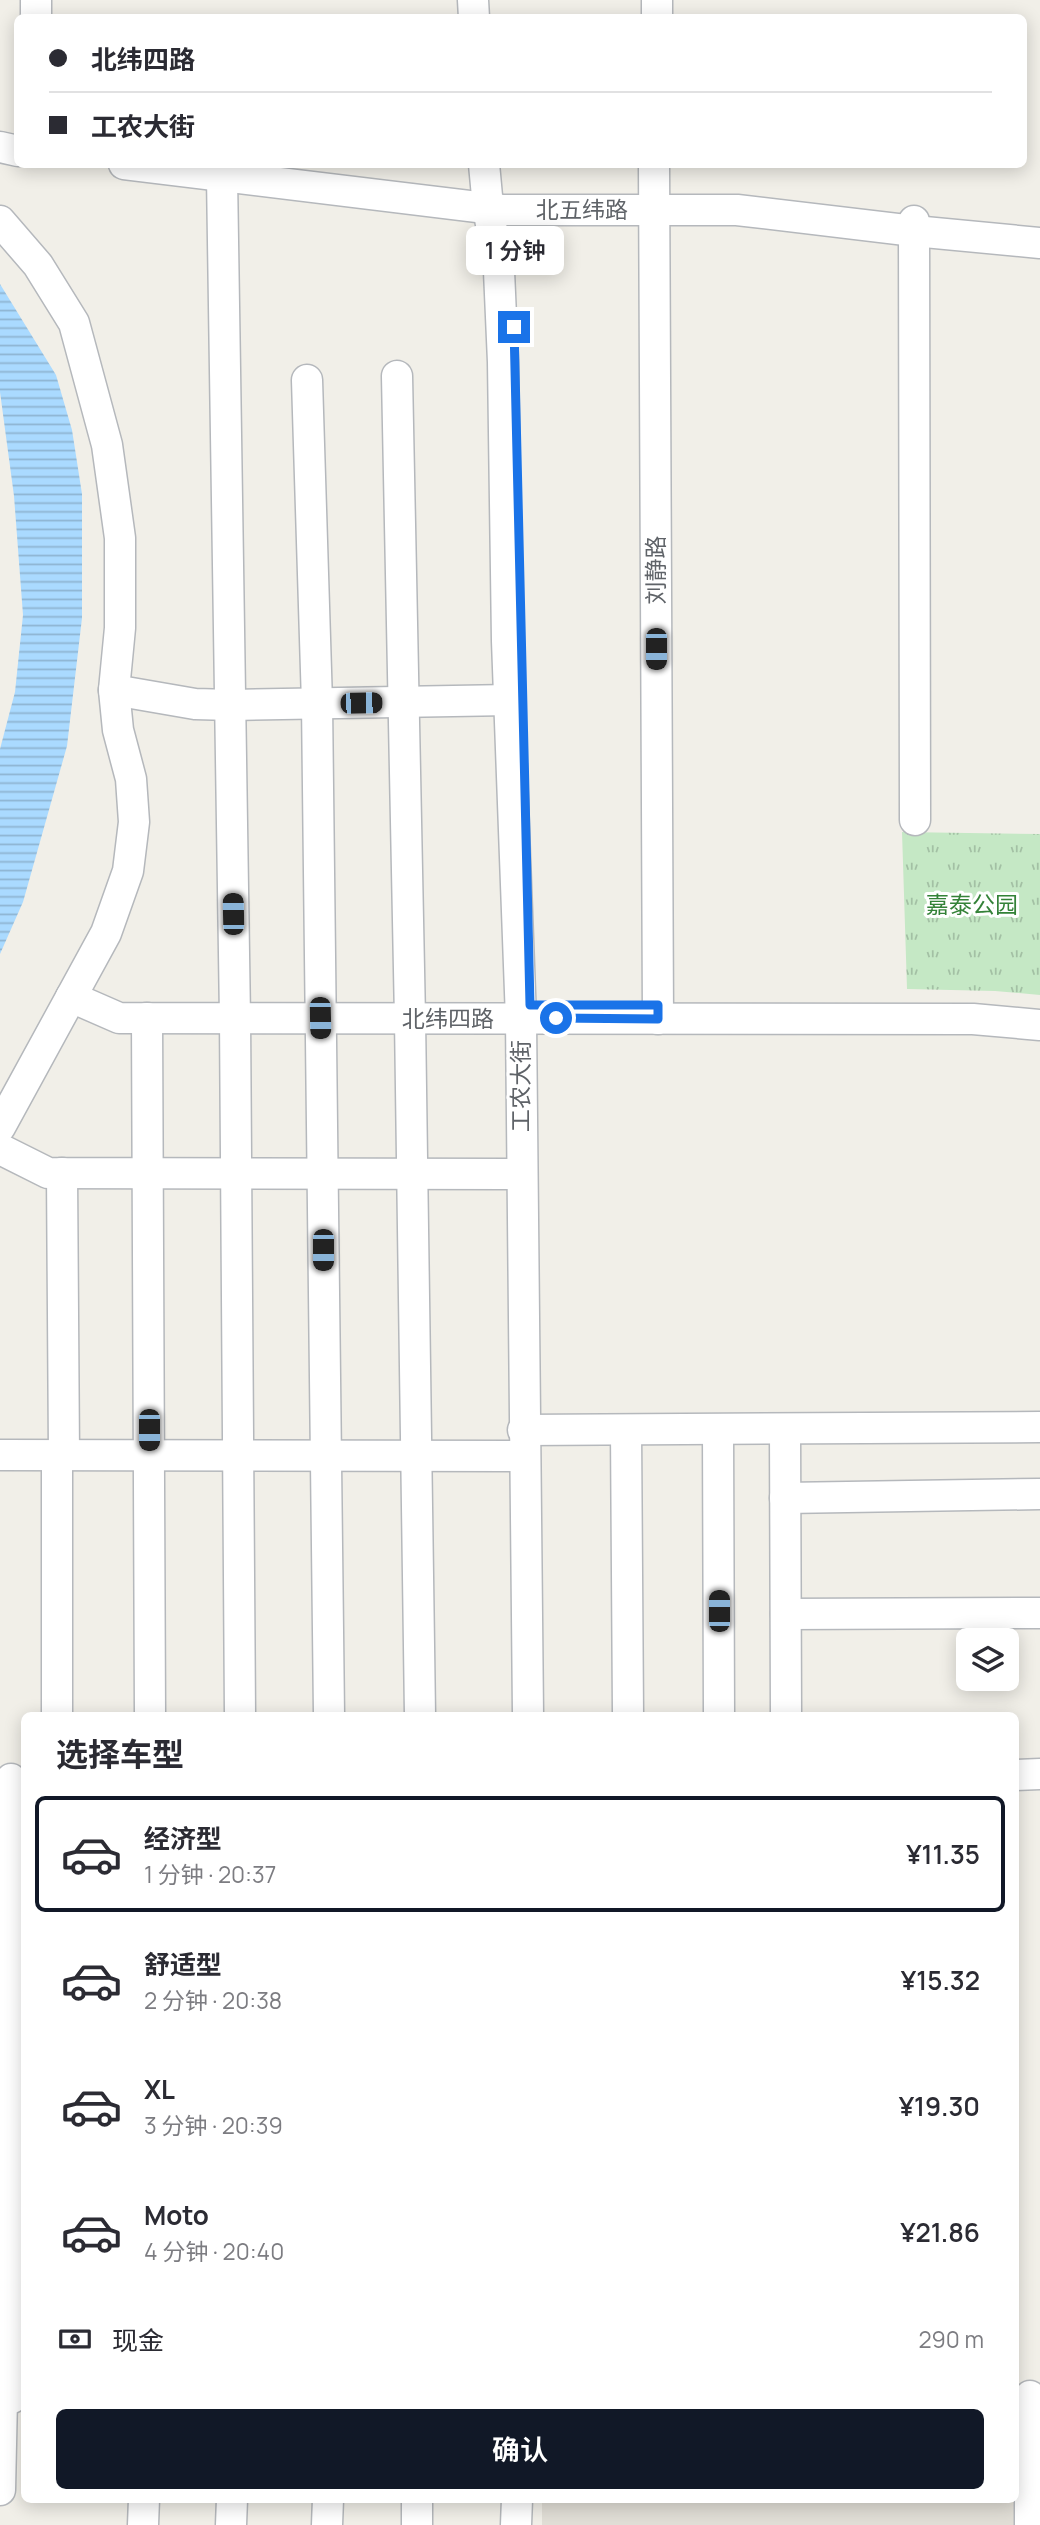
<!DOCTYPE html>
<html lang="zh">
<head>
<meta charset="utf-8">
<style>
	body { margin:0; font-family:Manrope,"Noto Sans SC",sans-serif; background:#f2f2f3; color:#2b2b33; height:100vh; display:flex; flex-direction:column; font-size:26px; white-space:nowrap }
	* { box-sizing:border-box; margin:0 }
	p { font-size:23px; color:#7c7c81 }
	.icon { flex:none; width:38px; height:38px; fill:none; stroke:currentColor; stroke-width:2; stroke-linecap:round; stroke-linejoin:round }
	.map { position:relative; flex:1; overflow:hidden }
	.drawer { position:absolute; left:21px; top:1712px; width:998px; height:791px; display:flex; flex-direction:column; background:#fff; border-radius:10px; box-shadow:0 4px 18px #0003 }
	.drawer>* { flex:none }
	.banner { position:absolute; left:14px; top:14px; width:1013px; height:154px; border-radius:10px; box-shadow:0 4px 18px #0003; display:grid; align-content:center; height:154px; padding:0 35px; background:#fff }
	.buttons { position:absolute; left:956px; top:1628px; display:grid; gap:14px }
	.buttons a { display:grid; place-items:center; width:63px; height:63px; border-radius:10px; background:#fff; box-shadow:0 4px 18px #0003; font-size:35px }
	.end { position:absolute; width:32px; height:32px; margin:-16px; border:9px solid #1a73e8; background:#fff; box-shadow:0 0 0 4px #fff }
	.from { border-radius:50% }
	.bubble { position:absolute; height:49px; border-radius:10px; background:#fff; box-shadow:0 4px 18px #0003; font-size:23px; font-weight:600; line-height:49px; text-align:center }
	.car { position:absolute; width:21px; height:42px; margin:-21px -10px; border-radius:9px; box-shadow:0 0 5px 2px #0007; background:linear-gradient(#222 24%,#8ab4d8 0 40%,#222 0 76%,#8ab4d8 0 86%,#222 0) }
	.banner b { display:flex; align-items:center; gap:24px; height:66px; font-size:26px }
	.banner b+b { border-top:2px solid #e1e1e2 }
	.banner i { width:18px; height:18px; background:#2b2b33 }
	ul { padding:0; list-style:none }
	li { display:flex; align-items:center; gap:21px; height:116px; margin:0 14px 10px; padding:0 21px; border:4px solid transparent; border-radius:10px }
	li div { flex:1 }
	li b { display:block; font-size:26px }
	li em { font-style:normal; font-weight:600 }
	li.current { border-color:#111827 }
	li>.icon { width:63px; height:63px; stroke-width:1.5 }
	h2 { padding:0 35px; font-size:32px; line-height:84px }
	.pay { display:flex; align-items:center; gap:18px; height:77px; padding:0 35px; font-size:26px }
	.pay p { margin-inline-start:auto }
	.action { display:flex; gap:14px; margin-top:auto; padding:14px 35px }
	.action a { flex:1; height:80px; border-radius:10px; background:#111827; color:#fff; font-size:28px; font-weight:600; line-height:80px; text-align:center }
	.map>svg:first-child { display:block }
	.education { fill:#e1ded6 }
	.park { fill:url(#park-tufts) }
	.water { fill:url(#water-rules) }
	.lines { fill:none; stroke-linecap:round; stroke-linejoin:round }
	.minor-casing { stroke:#b5b8bc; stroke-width:33 }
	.minor { stroke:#fff; stroke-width:30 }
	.route { stroke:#1a73e8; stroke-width:9 }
	.labels { text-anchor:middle; stroke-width:6; stroke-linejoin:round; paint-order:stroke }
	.street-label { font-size:23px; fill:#5f6368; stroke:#fff }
	.park-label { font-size:23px; fill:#348238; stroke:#fff }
</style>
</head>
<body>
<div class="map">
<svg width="1040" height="2525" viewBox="0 0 1040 2525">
	<defs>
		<pattern id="park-tufts" width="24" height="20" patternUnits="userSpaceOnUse" patternTransform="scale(1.75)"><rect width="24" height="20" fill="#c5e8c5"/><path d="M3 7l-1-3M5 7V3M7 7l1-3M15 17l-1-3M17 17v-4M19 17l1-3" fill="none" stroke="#a3c0a4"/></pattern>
		<pattern id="water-rules" width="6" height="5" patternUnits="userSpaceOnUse" patternTransform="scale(1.75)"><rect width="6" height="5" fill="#aadaff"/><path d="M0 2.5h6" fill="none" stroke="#8eb4d2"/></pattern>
	</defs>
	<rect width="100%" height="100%" fill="#f1efe8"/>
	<path class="education" d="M 1015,2422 L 1018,2422 L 1018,2525 L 542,2525 L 542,2499 L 1015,2499 Z"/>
	<path class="park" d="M 902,832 L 1040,834 L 1040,995 L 995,991 L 907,989 Z"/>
	<path class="water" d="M 0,284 L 56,375 L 72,430 L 82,494 L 82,618 L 67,746 L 23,902 L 0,954 L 0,749 L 15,692 L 23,615 L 14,496 L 0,392 Z"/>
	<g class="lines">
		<g class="minor-casing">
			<g id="minor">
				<path d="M 473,0 L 474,18"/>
				<path d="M 36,18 L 36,0"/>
				<path d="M 657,18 L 657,0"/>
				<path d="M 0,147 L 18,151"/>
				<path d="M 124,164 L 502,210 L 737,210 L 914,231 L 1040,243"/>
				<path d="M 484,164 L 488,207 L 499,271 L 503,362 L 507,641 L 521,1019 L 528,1715"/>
				<path d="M 654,164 L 658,1019"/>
				<path d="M 222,176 L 235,1018 L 240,1715"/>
				<path d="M 0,221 L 38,265 L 74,323 L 107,445 L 120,538 L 120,628 L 114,690 L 118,730 L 131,779 L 134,822 L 128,871 L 106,933 L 0,1127"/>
				<path d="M 914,221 L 915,820"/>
				<path d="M 397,376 L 410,1019 L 420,1715"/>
				<path d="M 307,380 L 317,703 L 329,1715"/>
				<path d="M 114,690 L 195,704 L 231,705 L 510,700"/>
				<path d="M 71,997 L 119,1018 L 973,1019 L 1040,1025"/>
				<path d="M 147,1018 L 150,1715"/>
				<path d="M 0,1149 L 48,1173 L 521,1174"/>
				<path d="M 62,1173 L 64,1455"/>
				<path d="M 785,1429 L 786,1715"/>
				<path d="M 523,1430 L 1040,1427"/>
				<path d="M 626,1430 L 628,1715"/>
				<path d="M 718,1430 L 719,1715"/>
				<path d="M 0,1455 L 523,1456"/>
				<path d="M 57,1455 L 57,1715"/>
				<path d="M 785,1498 L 1040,1494"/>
				<path d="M 786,1614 L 1040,1613"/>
				<path d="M 1015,1775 L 1040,1774"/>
				<path d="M 11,1779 L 12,2398"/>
				<path d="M 1030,2396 L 1030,2525"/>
				<path d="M 0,2490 L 2,2398"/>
				<path d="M 143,2525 L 144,2499"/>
				<path d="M 231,2525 L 232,2499"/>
				<path d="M 327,2525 L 328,2499"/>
				<path d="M 417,2525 L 417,2499"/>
				<path d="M 516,2525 L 517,2499"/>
			</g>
		</g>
		<use href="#minor" class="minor"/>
	</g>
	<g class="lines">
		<path class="route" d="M 514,327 L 530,1005 L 658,1005 L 658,1019 L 556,1018"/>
	</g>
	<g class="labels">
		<g class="street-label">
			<text x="582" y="218">北五纬路</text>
			<text transform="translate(656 570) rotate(-90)" y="8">刘静路</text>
			<text x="448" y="1027">北纬四路</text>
			<text transform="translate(521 1086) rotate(-90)" y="8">工农大街</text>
		</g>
		<g class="park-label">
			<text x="972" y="913">嘉泰公园</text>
		</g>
	</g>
</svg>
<div class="buttons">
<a><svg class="icon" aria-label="layers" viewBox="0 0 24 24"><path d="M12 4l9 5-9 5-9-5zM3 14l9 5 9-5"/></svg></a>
</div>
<i class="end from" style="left:556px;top:1018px"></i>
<i class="end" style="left:514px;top:327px"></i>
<div class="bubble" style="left:466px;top:226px;width:98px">1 分钟</div>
<i class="car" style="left:656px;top:649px;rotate:180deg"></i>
<i class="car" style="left:361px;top:703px;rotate:89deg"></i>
<i class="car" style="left:233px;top:914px;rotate:359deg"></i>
<i class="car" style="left:320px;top:1018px;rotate:179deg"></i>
<i class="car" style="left:323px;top:1250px;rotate:180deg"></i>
<i class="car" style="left:149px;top:1430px;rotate:180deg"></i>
<i class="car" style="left:719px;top:1611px;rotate:0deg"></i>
<div class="banner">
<b><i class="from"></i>北纬四路</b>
<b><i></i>工农大街</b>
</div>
<section class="drawer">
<h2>选择车型</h2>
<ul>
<li class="current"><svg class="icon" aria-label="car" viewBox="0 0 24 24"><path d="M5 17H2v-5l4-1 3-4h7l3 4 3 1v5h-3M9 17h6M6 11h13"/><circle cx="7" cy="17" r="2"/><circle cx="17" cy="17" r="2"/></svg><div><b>经济型</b><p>1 分钟 · 20:37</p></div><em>¥11.35</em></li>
<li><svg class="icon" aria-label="car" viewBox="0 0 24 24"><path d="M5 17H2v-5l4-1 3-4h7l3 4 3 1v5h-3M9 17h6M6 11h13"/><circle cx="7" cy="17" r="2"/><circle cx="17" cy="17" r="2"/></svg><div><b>舒适型</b><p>2 分钟 · 20:38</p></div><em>¥15.32</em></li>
<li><svg class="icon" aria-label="car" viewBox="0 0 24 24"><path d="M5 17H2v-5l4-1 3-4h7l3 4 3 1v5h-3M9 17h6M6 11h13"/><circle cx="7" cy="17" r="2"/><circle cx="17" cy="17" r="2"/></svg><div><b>XL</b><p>3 分钟 · 20:39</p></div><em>¥19.30</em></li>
<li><svg class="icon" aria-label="car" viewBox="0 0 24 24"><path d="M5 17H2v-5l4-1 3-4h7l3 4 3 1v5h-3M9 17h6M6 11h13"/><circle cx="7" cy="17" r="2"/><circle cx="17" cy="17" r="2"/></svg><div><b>Moto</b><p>4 分钟 · 20:40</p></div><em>¥21.86</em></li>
</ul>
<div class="pay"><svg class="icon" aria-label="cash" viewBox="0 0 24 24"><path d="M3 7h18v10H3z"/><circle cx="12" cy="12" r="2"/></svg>现金<p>290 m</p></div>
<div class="action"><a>确认</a></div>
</section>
</div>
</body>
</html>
